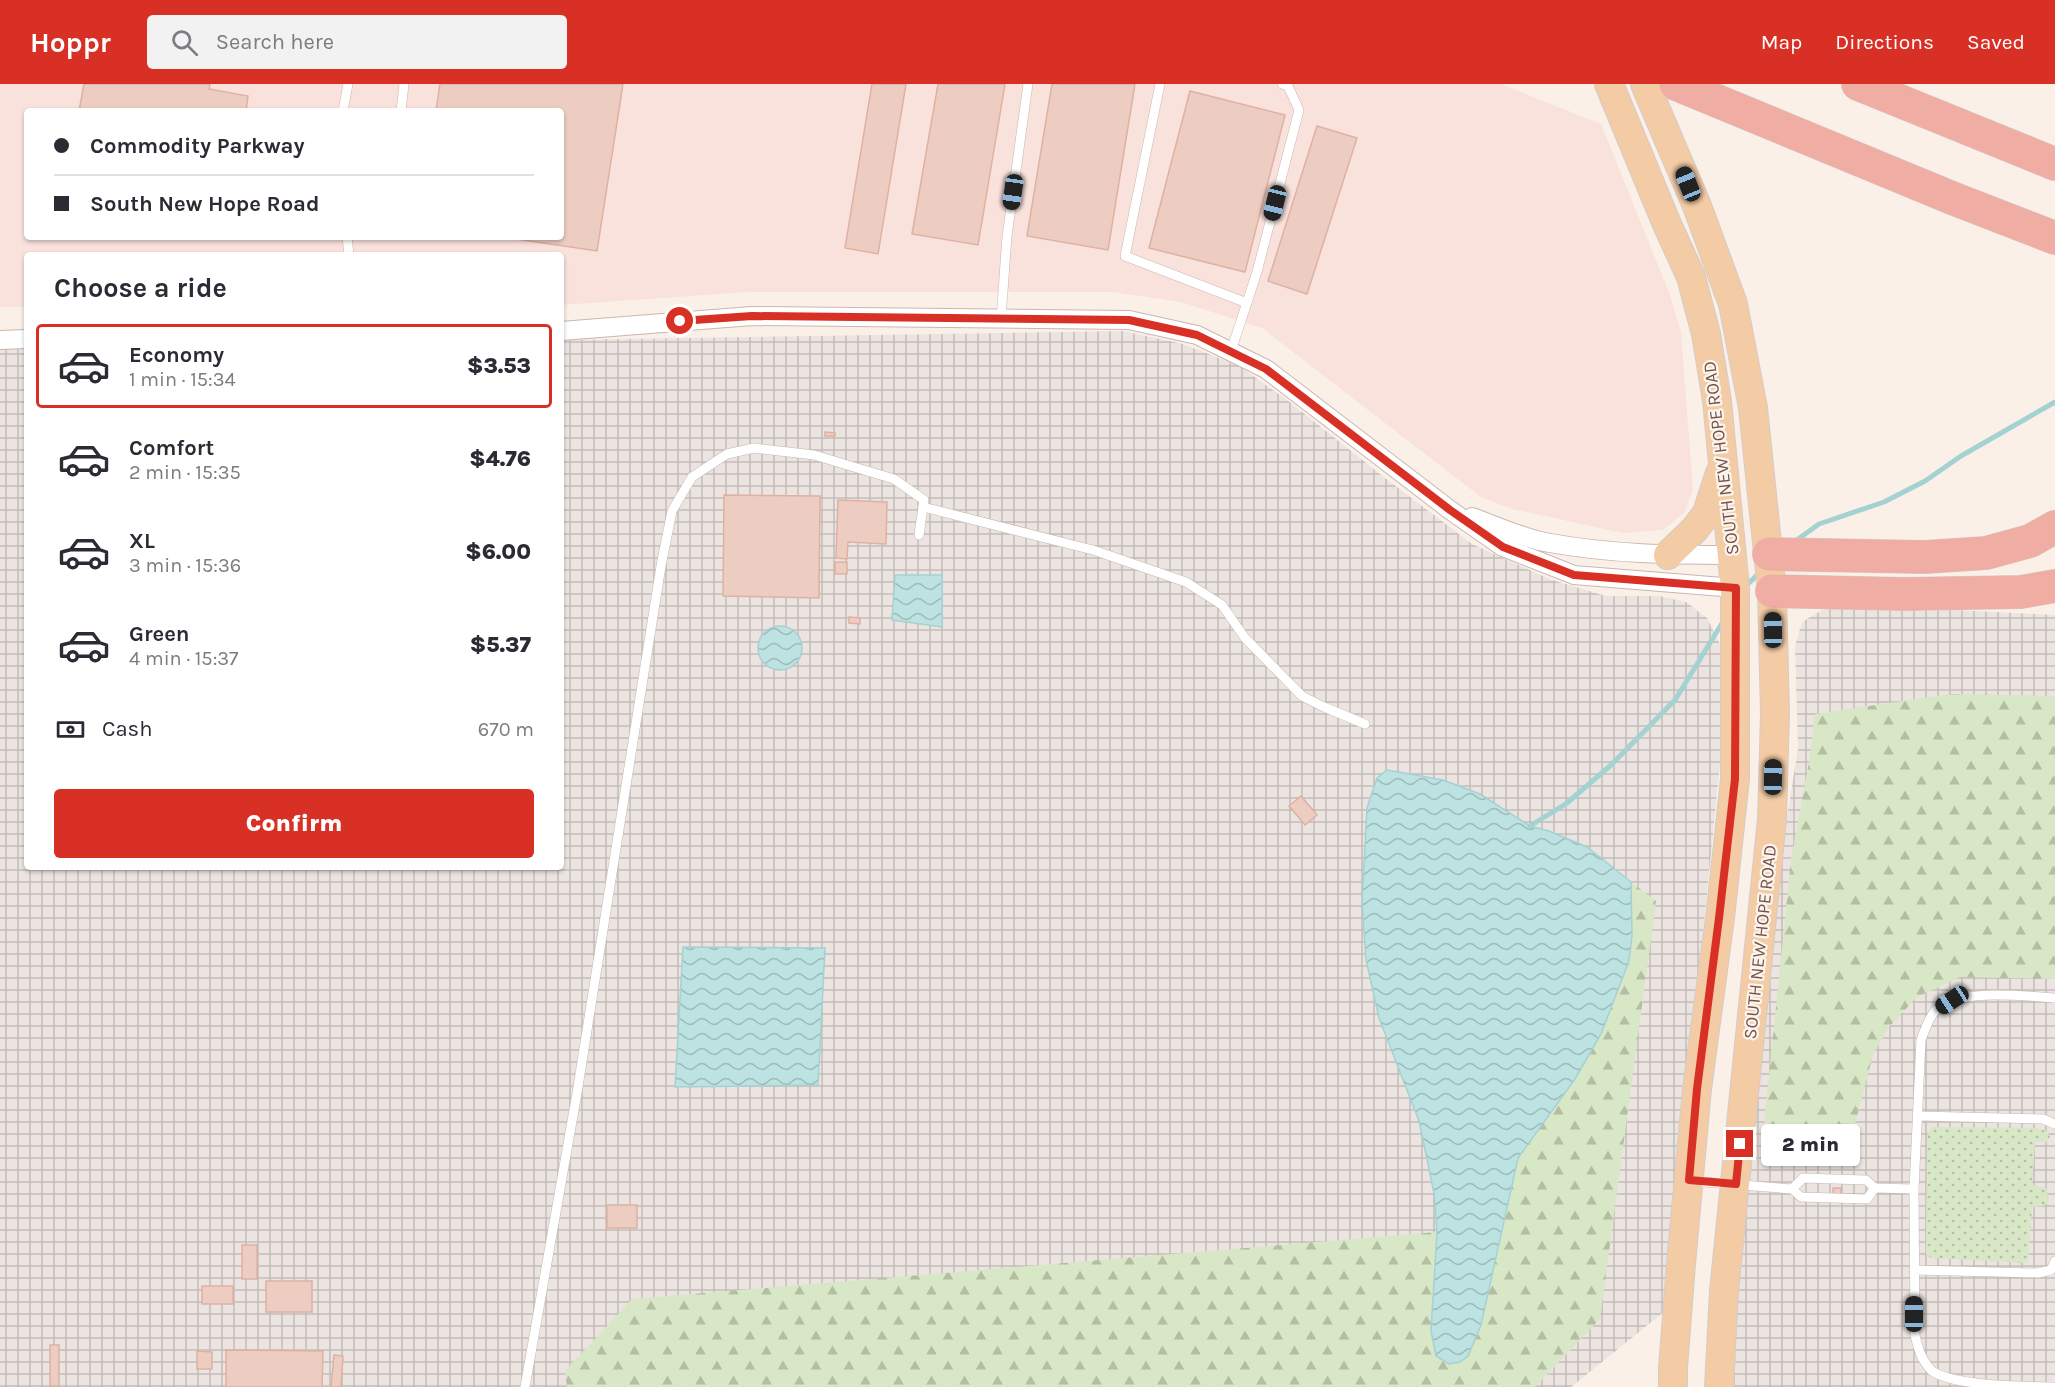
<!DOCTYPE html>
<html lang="en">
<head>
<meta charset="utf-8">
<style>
	body { margin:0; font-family:Karla,sans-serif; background:#f2f2f3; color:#2b2b33; height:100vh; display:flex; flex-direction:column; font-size:22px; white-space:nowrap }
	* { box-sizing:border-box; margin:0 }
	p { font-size:20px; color:#7c7c81 }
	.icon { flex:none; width:33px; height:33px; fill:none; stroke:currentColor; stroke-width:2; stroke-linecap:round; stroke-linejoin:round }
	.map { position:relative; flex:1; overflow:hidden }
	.panel { position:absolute; left:24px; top:168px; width:540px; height:618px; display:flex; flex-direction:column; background:#fff; border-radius:6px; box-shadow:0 2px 4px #0004 }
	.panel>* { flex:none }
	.guide { position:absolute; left:24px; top:24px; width:540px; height:132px; border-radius:6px; box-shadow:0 2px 4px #0004; display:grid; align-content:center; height:132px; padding:0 30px; background:#fff }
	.end { position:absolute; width:27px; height:27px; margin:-14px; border:8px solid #d93025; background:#fff; box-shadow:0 0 0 3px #fff }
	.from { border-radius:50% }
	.bubble { position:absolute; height:42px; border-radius:6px; background:#fff; box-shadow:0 2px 4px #0004; font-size:20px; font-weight:800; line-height:42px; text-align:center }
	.car { position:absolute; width:18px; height:36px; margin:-18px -9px; border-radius:8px; box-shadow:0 0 4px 2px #0007; background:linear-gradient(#222 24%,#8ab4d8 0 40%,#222 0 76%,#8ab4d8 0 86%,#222 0) }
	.guide b { display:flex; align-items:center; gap:21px; height:57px; font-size:22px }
	.guide b+b { border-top:2px solid #e1e1e2 }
	.guide i { width:15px; height:15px; background:#2b2b33 }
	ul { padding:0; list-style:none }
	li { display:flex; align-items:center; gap:18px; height:84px; margin:0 12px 9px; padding:0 18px; border:3px solid transparent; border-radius:6px }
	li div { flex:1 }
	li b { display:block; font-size:22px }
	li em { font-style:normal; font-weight:800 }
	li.active { border-color:#d93025 }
	li>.icon { width:54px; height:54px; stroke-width:1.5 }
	h2 { padding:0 30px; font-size:27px; line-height:72px }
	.pay { display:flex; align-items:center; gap:15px; height:66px; padding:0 30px; font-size:22px }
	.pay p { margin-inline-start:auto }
	.primary-button { display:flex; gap:12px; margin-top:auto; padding:12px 30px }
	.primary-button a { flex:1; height:69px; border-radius:6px; background:#d93025; color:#fff; font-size:24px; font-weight:800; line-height:69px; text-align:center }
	header { display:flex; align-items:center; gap:36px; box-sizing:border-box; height:84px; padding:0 30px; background:#d93025; color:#fff }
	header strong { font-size:28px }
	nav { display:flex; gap:33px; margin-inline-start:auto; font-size:21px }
	.search { width:420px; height:54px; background:#f2f2f3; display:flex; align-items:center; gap:15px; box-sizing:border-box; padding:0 21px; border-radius:6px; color:#7c7c81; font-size:22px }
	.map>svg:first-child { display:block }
	.commercial { fill:#f9e1dc; fill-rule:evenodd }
	.industrial { fill:url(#industrial-grid) }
	.grass { fill:url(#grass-dots) }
	.forest { fill:url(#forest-firs) }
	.water { fill:url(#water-waves); stroke:#a4d2d3; stroke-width:1.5 }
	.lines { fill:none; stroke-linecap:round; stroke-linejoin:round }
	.stream { stroke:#a4d2d3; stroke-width:5 }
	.building { fill:#edcdc1; stroke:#deb1a3; stroke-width:1.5 }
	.service-casing { stroke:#cbb7ae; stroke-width:10 }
	.minor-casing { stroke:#cbb7ae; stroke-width:20 }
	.primary-casing { stroke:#d5ccca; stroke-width:30 }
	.motorway-casing { stroke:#d5ccca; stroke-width:34 }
	.service { stroke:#fff; stroke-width:9 }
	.minor { stroke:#fff; stroke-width:18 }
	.primary { stroke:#f3cba5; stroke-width:28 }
	.motorway { stroke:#efada3; stroke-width:33 }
	.route { stroke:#d93025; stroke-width:8 }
	.labels { text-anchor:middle; stroke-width:4.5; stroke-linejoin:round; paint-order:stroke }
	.street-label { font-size:18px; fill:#72564e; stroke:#fdf5ed }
</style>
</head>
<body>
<header>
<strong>Hoppr</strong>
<div class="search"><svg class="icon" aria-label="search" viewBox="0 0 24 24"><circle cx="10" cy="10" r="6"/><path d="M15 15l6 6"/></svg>Search here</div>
<nav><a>Map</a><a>Directions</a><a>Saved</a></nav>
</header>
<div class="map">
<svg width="2055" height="1303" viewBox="0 0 2055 1303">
	<defs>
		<pattern id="industrial-grid" width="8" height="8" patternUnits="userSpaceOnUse" patternTransform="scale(1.5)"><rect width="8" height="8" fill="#ebe4e0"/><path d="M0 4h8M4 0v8" fill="none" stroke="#c3bcb8"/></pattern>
		<pattern id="grass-dots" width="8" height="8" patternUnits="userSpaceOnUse" patternTransform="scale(1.5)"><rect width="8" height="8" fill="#d8e7c6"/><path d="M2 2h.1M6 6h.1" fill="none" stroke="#b4bea3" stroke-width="1.8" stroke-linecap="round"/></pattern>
		<pattern id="forest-firs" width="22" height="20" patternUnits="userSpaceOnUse" patternTransform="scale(1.5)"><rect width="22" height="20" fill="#d8e7c6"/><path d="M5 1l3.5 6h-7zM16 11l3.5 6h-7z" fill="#b4bea3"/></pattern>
		<pattern id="water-waves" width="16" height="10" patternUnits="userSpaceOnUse" patternTransform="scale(1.5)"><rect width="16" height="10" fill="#bde2e2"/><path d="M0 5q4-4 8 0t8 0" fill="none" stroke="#9ebab9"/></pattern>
	</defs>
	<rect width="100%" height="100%" fill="#faf0e7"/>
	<path class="commercial" d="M 0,0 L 1501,0 L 1601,40 L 1670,211 L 1681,248 L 1693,406 L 1684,429 L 1663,446 L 1623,449 L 1512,425 L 1481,413 L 1262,244 L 1181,218 L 1112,208 L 748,208 L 561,221 L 561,171 L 27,171 L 27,223 L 0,223 ZM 27,27 L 561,27 L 561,153 L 27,153 Z"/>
	<g class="industrial">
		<path d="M 1123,247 L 1183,260 L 1239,282 L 1287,316 L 1385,394 L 1472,460 L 1552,496 L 1606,512 L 1659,512 L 1686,518 L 1707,534 L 1719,558 L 1726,586 L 1723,650 L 1665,1227 L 1571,1303 L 0,1303 L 0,265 L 27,265 L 27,783 L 561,783 L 561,256 Z"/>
		<path d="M 1898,523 L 2055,531 L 2055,1303 L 1730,1303 L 1734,1212 L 1784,752 L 1798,665 L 1795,562 L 1802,538 L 1824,525 Z"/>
	</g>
	<path class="grass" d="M 1936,1043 L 2037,1044 L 2047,1047 L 2050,1053 L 2046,1058 L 2035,1058 L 2032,1101 L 2046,1104 L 2049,1117 L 2044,1122 L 2032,1123 L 2028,1179 L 1931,1174 L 1926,1170 L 1927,1054 L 1930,1045 Z"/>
	<g class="forest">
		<path d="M 1950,610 L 2055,612 L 2055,895 L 1960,893 L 1917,913 L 1889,943 L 1873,971 L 1854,1044 L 1825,1064 L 1797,1073 L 1778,1072 L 1770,1069 L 1763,1051 L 1791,775 L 1809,678 L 1815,630 Z"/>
		<path d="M 1631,798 L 1656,817 L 1600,1235 L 1535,1303 L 567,1303 L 565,1287 L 632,1215 L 1437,1148 L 1431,1247 L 1436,1272 L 1481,1241 L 1518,1074 L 1575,995 L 1601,950 L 1629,877 L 1632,852 Z"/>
	</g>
	<g class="water">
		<path d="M 895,491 L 942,491 L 942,543 L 892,536 Z"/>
		<circle cx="780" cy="564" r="22"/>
		<path d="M 1387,686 L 1443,696 L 1480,710 L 1530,742 L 1549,747 L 1587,763 L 1631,798 L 1632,852 L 1629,877 L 1601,950 L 1575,995 L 1518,1074 L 1481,1241 L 1468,1272 L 1460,1278 L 1449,1280 L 1436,1272 L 1431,1247 L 1437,1148 L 1434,1109 L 1419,1037 L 1379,934 L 1366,876 L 1362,818 L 1367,724 L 1377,694 Z"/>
		<path d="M 683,863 L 825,864 L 818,1001 L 675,1003 Z"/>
	</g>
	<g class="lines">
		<g class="stream">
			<path d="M 1794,458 L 1819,440 L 1884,418 L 1925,397 L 1961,372 L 2055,318"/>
			<path d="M 1745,503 L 1760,488"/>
			<path d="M 1530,742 L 1567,719 L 1611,681 L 1675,616 L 1724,536"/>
		</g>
	</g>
	<g class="building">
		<path d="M 84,0 L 210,0 L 209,5 L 248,12 L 246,27 L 79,27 Z"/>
		<path d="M 440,0 L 623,0 L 597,167 L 503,153 L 561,153 L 561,27 L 436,27 Z"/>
		<path d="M 872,0 L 906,0 L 878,170 L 845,164 Z"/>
		<path d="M 938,0 L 1005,0 L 978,161 L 912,150 Z"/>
		<path d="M 1052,0 L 1135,0 L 1108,166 L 1027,152 Z"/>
		<path d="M 1190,7 L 1285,31 L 1245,188 L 1149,164 Z"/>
		<path d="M 1317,42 L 1357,54 L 1307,210 L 1268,197 Z"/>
		<path d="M 825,348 L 835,349 L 835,352 L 825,352 Z"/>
		<path d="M 724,411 L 820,412 L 819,514 L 723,512 Z"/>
		<path d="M 838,416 L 887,418 L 886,460 L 848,458 L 847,475 L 836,474 Z"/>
		<rect x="835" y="478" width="12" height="12"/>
		<path d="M 849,533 L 860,534 L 860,540 L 849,539 Z"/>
		<path d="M 1301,712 L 1317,731 L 1305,741 L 1289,722 Z"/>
		<path d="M 1833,1104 L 1841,1104 L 1841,1111 L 1833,1110 Z"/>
		<rect x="607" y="1121" width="30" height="23"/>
		<rect x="242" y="1161" width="15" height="34"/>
		<rect x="266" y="1197" width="46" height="31"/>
		<rect x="202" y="1202" width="31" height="18"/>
		<rect x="50" y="1261" width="9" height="41"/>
		<path d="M 226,1266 L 323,1267 L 322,1303 L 226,1303 Z"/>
		<path d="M 197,1267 L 212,1268 L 212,1285 L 197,1285 Z"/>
		<path d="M 334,1271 L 343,1272 L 341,1303 L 331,1303 Z"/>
	</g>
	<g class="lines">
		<g class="service-casing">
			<g id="service">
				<path d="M 1160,0 L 1125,172 L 1247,219"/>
				<path d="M 343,27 L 348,0"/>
				<path d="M 401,27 L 404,0"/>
				<path d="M 347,153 L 349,171"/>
				<path d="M 1001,235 L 1007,152 L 1028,0"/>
				<path d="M 1231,267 L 1257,188 L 1299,26 L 1288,2 L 1282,0"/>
				<path d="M 923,423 L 1093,466 L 1186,498 L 1222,521 L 1245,554 L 1302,612 L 1324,623 L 1365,640"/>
				<path d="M 1918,1032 L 2043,1035 L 2055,1040"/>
				<path d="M 1691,1097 L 1792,1105 L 1801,1113 L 1867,1115 L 1875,1104 L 1866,1096 L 1803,1094 L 1792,1105"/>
				<path d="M 1875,1104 L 1914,1105 L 1915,1251 C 1918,1264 1921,1275 1930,1285 C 1948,1303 2028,1302 2055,1303"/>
				<path d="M 1914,1105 L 1921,956 C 1925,946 1928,934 1936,926 C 1958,904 2025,912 2055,914"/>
				<path d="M 1914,1186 L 2038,1189 L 2051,1186 L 2055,1177"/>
				<path d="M 525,1303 L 577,1009 L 661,482 L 672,427 L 692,393 L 727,370 L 754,364 L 814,371 L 894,395 L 924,416 L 919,451"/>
			</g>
		</g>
		<g class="minor-casing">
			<g id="minor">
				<path d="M 561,247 L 752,232 L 1129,236 L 1197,251 L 1266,285 L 1450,426 L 1503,463 L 1574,491 L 1735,504"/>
				<path d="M 0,256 L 27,255"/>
				<path d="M 1472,433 C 1497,442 1525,455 1550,459 C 1611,470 1672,471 1733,471"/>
			</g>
		</g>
		<g class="primary-casing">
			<g id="primary">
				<path d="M 1609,0 L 1666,138 L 1691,193 L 1706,250 L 1717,317 L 1735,504 L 1735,695 L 1720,834 L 1697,1005 L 1681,1180 L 1673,1284 L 1673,1303"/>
				<path d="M 1645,0 L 1697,122 L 1733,220 L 1753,324 L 1772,507 L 1775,630 L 1772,735 L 1724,1207 L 1719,1303"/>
				<path d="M 1668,471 L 1695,445 L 1707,429 L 1720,389"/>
			</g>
		</g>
		<g class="motorway-casing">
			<g id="motorway">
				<path d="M 1676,0 L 1952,114 L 2055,154"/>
				<path d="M 1858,0 L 2055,80"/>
				<path d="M 1769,470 L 1925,473 L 1986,469 L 2030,457 L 2055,443"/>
				<path d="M 1772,507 L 1904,510 L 2021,508 L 2055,502"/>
			</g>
		</g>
		<use href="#service" class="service"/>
		<use href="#minor" class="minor"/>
		<use href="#primary" class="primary"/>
		<use href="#motorway" class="motorway"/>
	</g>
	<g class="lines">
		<path class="route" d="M 680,237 L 752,232 L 1129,236 L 1197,251 L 1266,285 L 1450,426 L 1503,463 L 1574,491 L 1736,504 L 1735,695 L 1719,834 L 1697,1005 L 1689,1096 L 1736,1100 L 1740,1060"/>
	</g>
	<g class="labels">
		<g class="street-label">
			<text transform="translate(1721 374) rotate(-97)" y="6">SOUTH NEW HOPE ROAD</text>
			<text transform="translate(1760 858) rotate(-84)" y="6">SOUTH NEW HOPE ROAD</text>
		</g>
	</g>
</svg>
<i class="end from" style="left:680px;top:237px"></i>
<i class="end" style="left:1740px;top:1060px"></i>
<div class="bubble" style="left:1761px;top:1040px;width:99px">2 min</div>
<i class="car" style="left:1688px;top:100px;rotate:338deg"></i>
<i class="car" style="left:1013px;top:108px;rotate:188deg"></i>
<i class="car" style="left:1275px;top:119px;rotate:194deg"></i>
<i class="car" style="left:1773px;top:546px;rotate:359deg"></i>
<i class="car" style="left:1773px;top:693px;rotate:1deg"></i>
<i class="car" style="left:1952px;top:916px;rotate:237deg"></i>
<i class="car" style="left:1914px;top:1230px;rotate:0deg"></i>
<div class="guide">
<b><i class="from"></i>Commodity Parkway</b>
<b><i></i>South New Hope Road</b>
</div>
<section class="panel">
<h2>Choose a ride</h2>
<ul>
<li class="active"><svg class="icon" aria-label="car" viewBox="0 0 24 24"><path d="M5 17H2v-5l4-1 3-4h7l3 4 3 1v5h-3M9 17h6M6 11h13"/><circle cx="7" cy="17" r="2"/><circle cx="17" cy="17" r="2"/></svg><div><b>Economy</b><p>1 min · 15:34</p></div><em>$3.53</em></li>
<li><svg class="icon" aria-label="car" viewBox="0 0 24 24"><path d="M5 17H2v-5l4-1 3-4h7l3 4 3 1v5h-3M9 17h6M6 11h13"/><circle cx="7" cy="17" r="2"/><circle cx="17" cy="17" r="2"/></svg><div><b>Comfort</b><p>2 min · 15:35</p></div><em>$4.76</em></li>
<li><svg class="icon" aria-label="car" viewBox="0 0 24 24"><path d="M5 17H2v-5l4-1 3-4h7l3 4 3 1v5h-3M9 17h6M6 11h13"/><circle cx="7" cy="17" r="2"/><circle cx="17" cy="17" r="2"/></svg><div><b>XL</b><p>3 min · 15:36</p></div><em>$6.00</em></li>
<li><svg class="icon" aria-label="car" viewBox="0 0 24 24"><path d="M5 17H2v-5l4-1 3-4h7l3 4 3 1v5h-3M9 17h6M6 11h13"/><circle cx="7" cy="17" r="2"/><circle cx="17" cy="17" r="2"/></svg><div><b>Green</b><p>4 min · 15:37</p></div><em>$5.37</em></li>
</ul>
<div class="pay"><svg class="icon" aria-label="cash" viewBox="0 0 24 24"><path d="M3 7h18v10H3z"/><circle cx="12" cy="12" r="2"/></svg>Cash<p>670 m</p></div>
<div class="primary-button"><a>Confirm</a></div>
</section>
</div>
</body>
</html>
